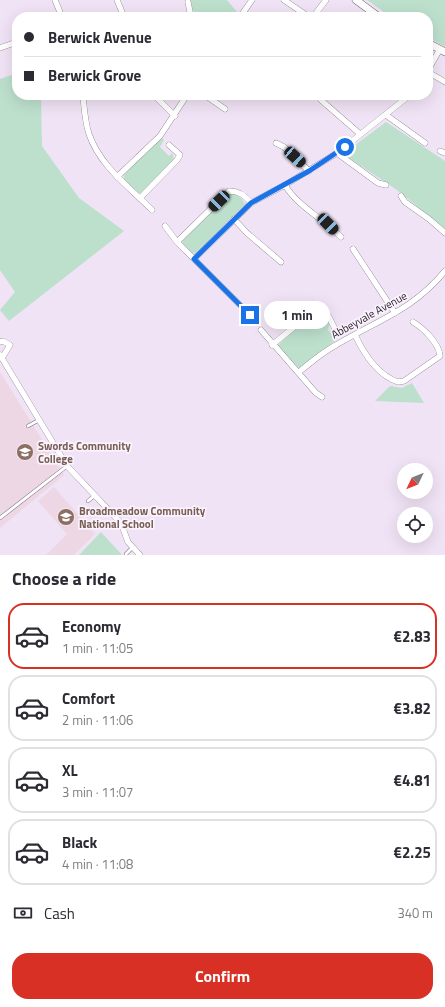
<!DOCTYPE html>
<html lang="en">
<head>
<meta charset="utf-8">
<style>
	body { margin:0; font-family:"Titillium Web",sans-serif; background:#f7f7f7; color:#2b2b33; height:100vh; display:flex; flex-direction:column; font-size:15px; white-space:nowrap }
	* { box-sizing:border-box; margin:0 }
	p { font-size:13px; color:#7c7c81 }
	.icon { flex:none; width:22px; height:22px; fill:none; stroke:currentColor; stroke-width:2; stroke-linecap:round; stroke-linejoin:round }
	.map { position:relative; height:555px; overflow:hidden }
	.side { display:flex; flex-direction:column; background:#fff; flex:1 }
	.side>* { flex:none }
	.guide { position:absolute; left:12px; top:12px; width:421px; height:88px; border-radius:16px; box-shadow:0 4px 16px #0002; display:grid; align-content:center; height:88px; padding:0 12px; background:#fff }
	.needle { width:26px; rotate:227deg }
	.tools { position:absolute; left:397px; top:463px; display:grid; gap:8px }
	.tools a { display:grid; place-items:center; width:36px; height:36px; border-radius:50%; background:#fff; box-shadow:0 4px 16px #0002; font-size:20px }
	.end { position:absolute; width:18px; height:18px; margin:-9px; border:5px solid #1a73e8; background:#fff; box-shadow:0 0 0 2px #fff }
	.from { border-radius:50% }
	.bubble { position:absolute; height:28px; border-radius:14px; background:#fff; box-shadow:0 4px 16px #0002; font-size:13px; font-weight:700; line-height:28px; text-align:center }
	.car { position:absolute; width:12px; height:24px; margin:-12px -6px; border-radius:5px; box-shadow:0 0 3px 1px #0007; background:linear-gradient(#222 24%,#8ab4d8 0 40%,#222 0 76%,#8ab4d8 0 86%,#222 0) }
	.guide b { display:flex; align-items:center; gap:14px; height:38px; font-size:15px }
	.guide b+b { border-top:1px solid #e1e1e2 }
	.guide i { width:10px; height:10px; background:#2b2b33 }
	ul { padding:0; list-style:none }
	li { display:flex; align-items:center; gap:12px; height:66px; margin:0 8px 6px; padding:0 4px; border:2px solid #e1e1e2; border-radius:16px }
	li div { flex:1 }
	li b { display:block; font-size:15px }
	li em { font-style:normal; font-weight:700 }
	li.current { border-color:#d93025 }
	li>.icon { width:36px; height:36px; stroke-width:1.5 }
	h2 { padding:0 12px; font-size:18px; line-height:48px }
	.pay { display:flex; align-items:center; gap:10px; height:44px; padding:0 12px; font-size:15px }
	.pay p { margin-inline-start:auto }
	.cta { display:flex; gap:8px; margin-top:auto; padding:8px 12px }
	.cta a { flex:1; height:46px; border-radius:16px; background:#d93025; color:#fff; font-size:16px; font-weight:700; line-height:46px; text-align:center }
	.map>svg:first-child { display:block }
	.education { fill:#edd7e5 }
	.green { fill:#bde0cd }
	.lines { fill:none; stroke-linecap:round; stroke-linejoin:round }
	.service-casing { stroke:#746878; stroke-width:4 }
	.minor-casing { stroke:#746878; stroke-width:6 }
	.tertiary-casing { stroke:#746878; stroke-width:8 }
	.service { stroke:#fff; stroke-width:3 }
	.minor { stroke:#fff; stroke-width:5.5 }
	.tertiary { stroke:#fff; stroke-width:7 }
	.route { stroke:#1a73e8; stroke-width:5 }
	.labels { text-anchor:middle; stroke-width:3.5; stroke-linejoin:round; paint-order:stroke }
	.street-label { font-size:11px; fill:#1e1920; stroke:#faf2fd }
	.education-label { font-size:11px; font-weight:bold; fill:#785e54; stroke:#faf2fd; text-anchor:start }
</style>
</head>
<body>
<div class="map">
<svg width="445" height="555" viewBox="0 0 445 555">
	<rect width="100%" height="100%" fill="#f0e3f5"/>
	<g class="education">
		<path d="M 0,372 L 64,475 L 0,528 Z"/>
		<path d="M 54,487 L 95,534 L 74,555 L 46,555 L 67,534 L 38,501 Z"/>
	</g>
	<g class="green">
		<path d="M 189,0 L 227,0 L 237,12 L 233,17 L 196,17 Z"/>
		<path d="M 367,0 L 445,0 L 445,47 L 428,37 L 428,17 L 391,17 Z"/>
		<path d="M 17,73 L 17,95 L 41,95 L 42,146 L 79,198 L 124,231 L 9,321 L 0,310 L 15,292 L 0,270 L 0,79 Z"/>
		<path d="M 386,122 L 445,161 L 445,229 L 397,190 L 343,154 Z"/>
		<path d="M 160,137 L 164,140 L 160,147 L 169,156 L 172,153 L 174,159 L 143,192 L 138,194 L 124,181 L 124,175 Z"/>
		<path d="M 229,193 C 237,193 241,197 245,204 L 195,253 L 192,253 L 182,245 L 183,240 Z"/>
		<path d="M 316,310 L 330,322 L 328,330 L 337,339 L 299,368 L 277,346 Z"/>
		<path d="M 412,383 L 424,403 L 375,401 L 390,386 L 402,388 Z"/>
		<path d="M 101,532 L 122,555 L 79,555 Z"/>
	</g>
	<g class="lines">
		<g class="service-casing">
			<g id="service">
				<path d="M 28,426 L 39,420"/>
				<path d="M 88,501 L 94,496"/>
				<path d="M 0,518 L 67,466"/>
				<path d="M 126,554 L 132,548"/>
			</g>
		</g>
		<g class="minor-casing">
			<g id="minor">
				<path d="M 55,0 L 62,17"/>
				<path d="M 117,0 L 124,17"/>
				<path d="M 284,0 L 309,17"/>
				<path d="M 188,2 L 191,17"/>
				<path d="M 240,17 L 252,0"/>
				<path d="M 313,17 L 326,0"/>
				<path d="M 0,48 L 17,42"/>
				<path d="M 428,70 L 440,49"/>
				<path d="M 428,72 L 445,82"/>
				<path d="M 83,95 C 84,108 85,122 89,134 C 100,166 129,187 152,210"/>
				<path d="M 154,95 L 175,116"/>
				<path d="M 205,95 L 225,109"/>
				<path d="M 321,100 L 360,134"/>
				<path d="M 386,115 L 425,143"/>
				<path d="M 276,143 L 284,147 L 309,171"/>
				<path d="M 440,151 L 445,153"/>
				<path d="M 337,153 L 378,183 L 386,185"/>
				<path d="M 117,177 L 160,136 L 187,95"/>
				<path d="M 285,185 C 297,206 324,219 341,237"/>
				<path d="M 401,196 L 405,202 L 429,219 L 445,233"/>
				<path d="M 140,198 L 177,160 L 180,155 L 169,145"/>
				<path d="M 234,219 L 247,233 L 281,262"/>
				<path d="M 165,226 L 177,242 L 250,315"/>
				<path d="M 177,242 L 229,191 C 239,191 245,195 251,203"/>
				<path d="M 353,249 L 395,313"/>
				<path d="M 194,259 L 251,203 L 285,185 L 337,153 L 410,95"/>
				<path d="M 261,330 L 316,393 L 322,397"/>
				<path d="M 355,335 C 364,354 377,375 398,382 L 404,381 L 440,356 C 439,343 423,328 413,322"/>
				<path d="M 0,342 L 3,341 L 10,345 L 2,358"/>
				<path d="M 272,345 L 316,309 L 321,309 L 329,317 L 335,329"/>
				<path d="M 0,355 L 67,466 L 121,523 L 128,542 L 140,555"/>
				<path d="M 299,372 C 311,362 323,352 336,345 C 378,320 413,310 445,271"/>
			</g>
		</g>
		<g class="tertiary-casing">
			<g id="tertiary">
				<path d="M 356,0 L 379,17"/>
				<path d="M 428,43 L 445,52"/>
			</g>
		</g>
		<use href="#service" class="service"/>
		<use href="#minor" class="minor"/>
		<use href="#tertiary" class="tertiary"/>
	</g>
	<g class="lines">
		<path class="route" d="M 250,315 L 194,259 L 251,203 L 309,171 L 345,147"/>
	</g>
	<defs>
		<g id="school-disc" transform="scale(0.9)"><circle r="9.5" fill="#8d6e63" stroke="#faf2fd"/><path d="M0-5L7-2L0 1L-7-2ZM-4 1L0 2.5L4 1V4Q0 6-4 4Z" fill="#fff"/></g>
	</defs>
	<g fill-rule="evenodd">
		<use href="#school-disc" x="25" y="452"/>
		<use href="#school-disc" x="66" y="517"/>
	</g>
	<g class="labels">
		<g class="street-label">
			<text transform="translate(369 315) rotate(-29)" y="4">Abbeyvale Avenue</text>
		</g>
		<g class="education-label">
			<text x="38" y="450">Swords Community<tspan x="38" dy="13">College</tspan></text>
			<text x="79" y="515">Broadmeadow Community<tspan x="79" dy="13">National School</tspan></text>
		</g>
	</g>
</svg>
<div class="tools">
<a><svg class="needle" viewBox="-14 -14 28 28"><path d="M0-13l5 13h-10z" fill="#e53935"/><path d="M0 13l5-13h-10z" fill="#7c7c81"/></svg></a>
<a><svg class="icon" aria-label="locate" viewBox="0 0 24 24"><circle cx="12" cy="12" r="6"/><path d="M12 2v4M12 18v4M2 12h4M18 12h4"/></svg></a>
</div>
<i class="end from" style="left:345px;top:147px"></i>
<i class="end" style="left:250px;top:315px"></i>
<div class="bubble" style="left:264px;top:301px;width:66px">1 min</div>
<i class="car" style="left:295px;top:157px;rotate:132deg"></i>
<i class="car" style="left:219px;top:201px;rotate:226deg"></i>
<i class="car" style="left:328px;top:224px;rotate:135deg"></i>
<div class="guide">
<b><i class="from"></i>Berwick Avenue</b>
<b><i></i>Berwick Grove</b>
</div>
</div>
<section class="side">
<h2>Choose a ride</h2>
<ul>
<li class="current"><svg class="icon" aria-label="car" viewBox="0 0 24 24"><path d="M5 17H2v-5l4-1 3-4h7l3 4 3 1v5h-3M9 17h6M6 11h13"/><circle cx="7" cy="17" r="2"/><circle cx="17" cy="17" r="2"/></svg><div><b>Economy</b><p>1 min · 11:05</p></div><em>€2.83</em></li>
<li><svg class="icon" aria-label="car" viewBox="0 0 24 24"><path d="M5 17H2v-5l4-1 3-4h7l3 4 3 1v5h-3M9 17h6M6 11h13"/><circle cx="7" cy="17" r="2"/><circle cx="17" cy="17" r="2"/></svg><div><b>Comfort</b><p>2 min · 11:06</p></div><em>€3.82</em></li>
<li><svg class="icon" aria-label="car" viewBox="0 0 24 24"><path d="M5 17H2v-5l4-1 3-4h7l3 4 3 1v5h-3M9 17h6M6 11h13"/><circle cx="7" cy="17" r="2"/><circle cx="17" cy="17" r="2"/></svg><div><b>XL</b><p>3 min · 11:07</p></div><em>€4.81</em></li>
<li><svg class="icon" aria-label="car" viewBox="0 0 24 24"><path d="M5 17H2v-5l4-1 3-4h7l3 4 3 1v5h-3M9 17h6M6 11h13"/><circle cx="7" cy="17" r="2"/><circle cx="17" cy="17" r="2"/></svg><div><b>Black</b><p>4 min · 11:08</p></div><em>€2.25</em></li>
</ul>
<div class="pay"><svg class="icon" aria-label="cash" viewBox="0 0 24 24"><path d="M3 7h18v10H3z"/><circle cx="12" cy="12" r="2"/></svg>Cash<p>340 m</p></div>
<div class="cta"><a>Confirm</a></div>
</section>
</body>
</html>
